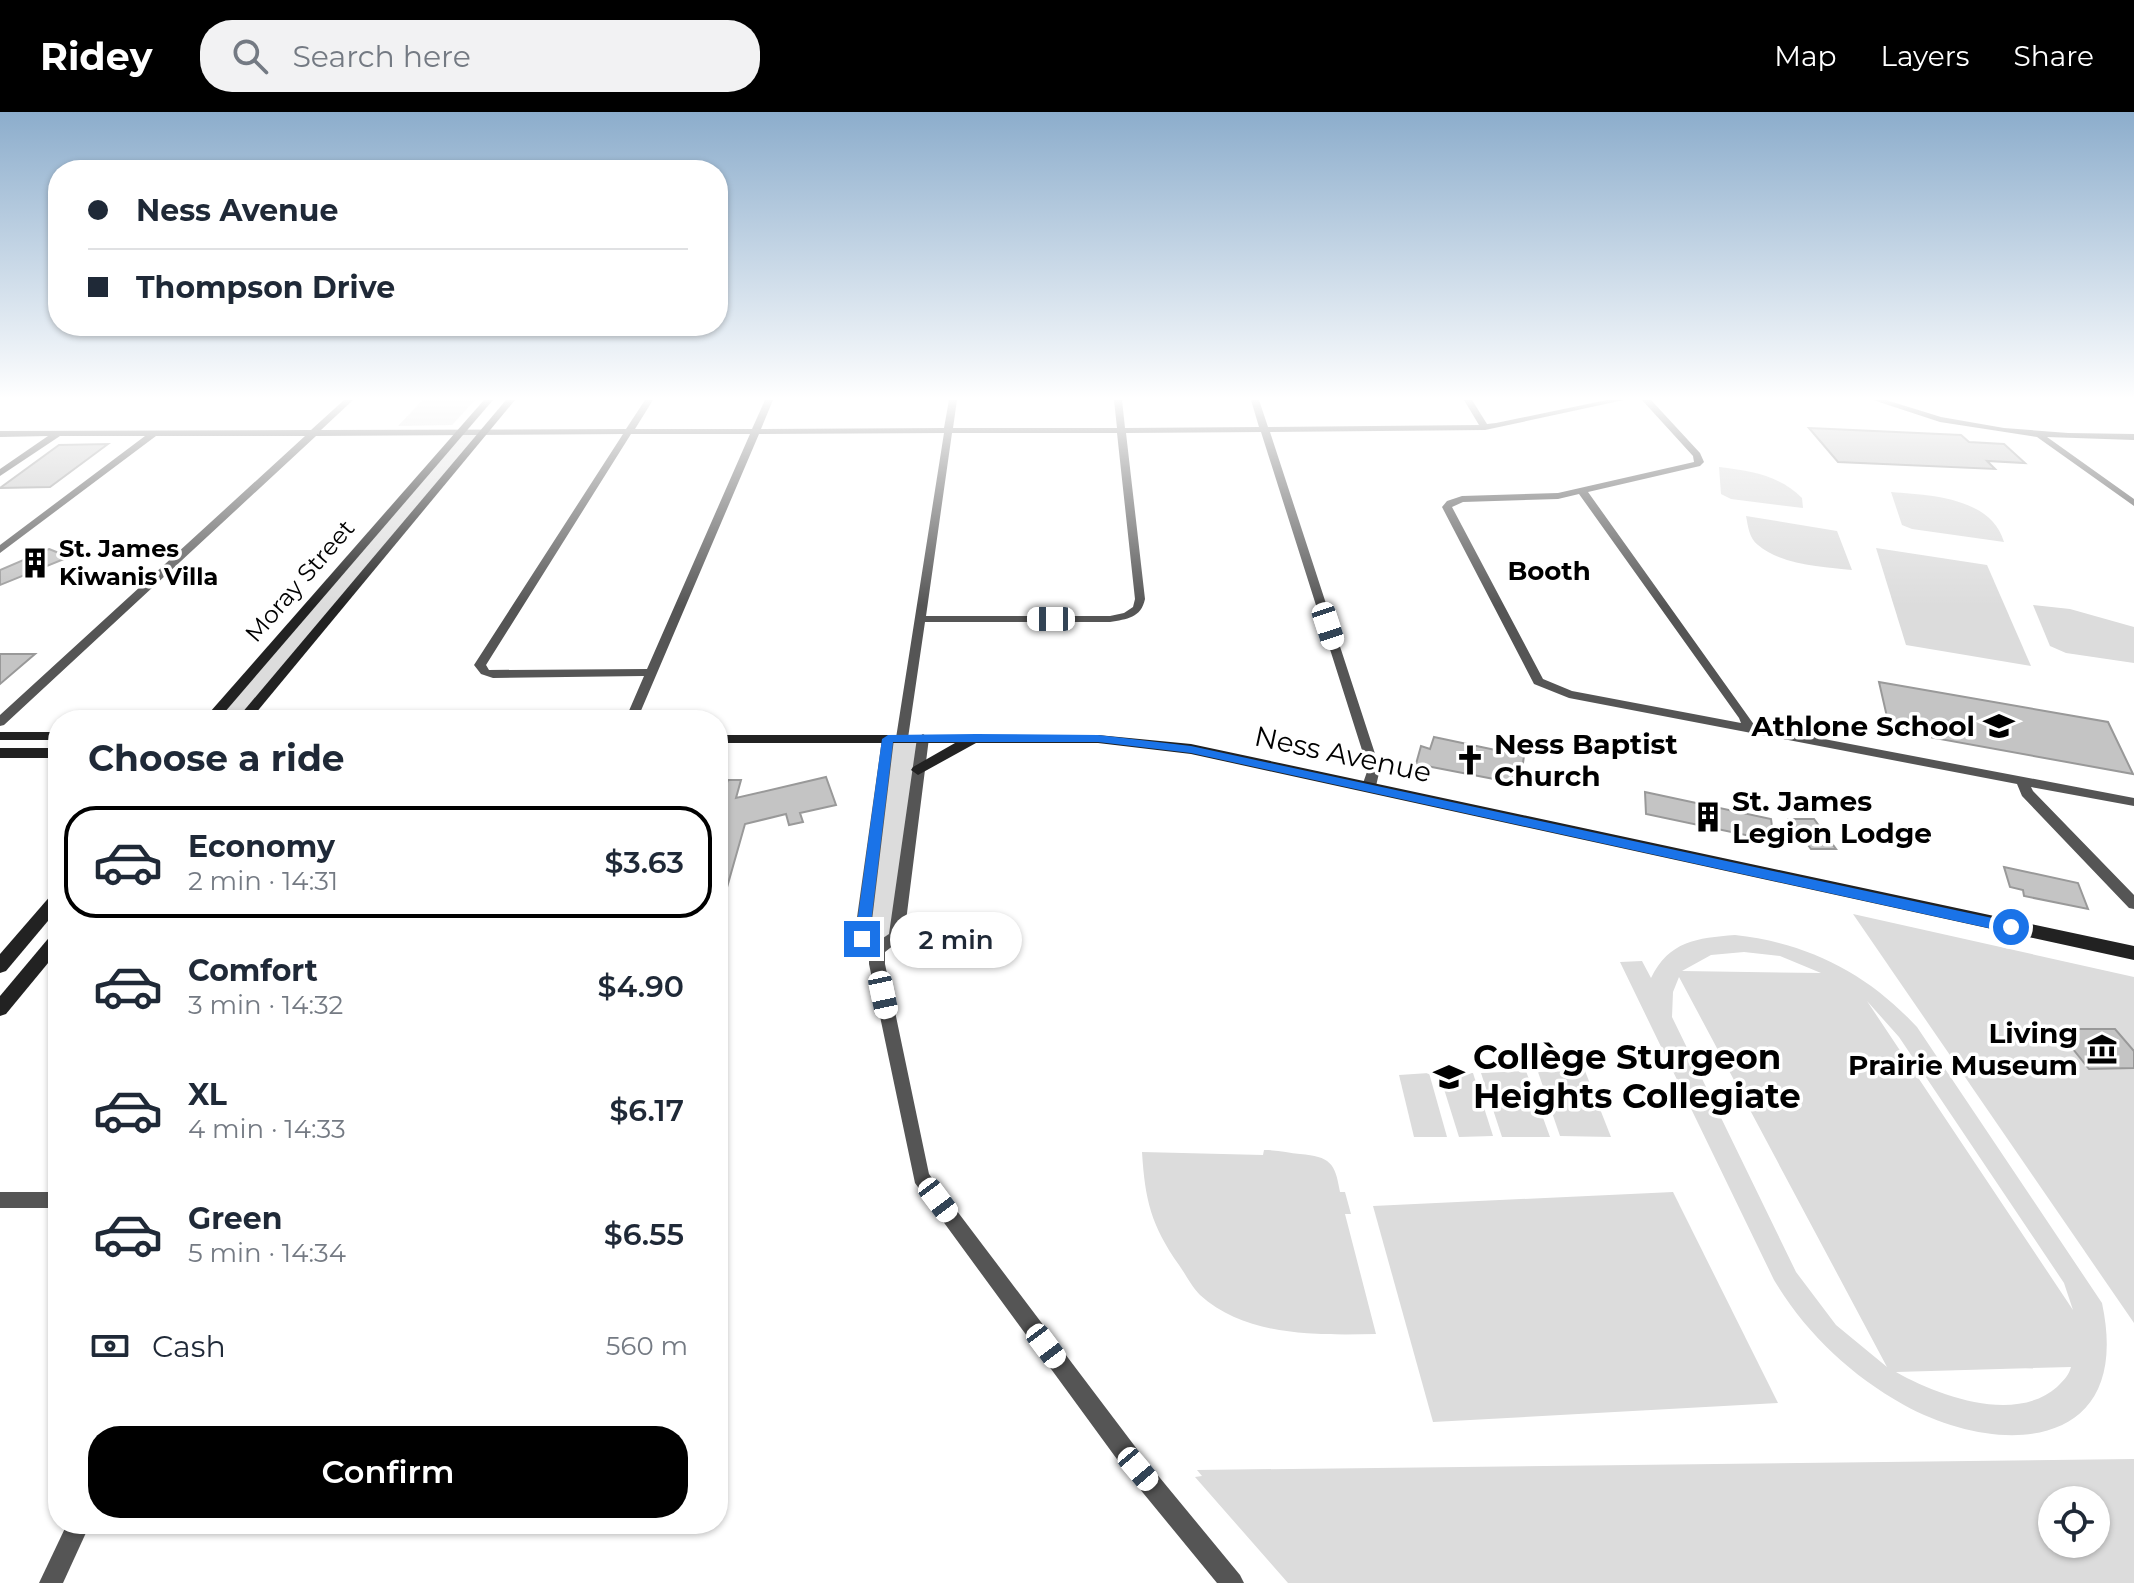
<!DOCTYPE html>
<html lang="en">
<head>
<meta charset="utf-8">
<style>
	body { margin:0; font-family:Montserrat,sans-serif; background:#f2f2f3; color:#1f2937; height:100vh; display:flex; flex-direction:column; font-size:30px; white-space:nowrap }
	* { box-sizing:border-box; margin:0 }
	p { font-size:26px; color:#747a83 }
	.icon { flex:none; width:44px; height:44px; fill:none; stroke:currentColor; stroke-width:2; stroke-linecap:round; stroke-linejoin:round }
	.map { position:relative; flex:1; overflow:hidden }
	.panel { position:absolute; left:48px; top:598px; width:680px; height:824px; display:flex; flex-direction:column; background:#fff; border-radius:32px; box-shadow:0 2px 6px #0004 }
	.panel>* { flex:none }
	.hud { position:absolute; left:48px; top:48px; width:680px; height:176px; border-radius:32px; box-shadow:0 2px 6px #0004; display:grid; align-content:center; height:176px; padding:0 40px; background:#fff }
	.fabs { position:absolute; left:2038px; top:1374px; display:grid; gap:16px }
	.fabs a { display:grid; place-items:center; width:72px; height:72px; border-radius:50%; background:#fff; box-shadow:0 2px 6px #0004; font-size:40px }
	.end { position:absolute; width:36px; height:36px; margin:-18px; border:10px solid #1a73e8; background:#fff; box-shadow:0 0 0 4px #fff }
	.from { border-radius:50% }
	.bubble { position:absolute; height:56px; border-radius:28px; background:#fff; box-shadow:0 2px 6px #0004; font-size:26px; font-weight:600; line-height:56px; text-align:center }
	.car { position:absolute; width:24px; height:48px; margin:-24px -12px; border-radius:10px; box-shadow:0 0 6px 2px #0007; background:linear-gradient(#fff 24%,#345 0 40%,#fff 0 76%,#345 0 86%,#fff 0) }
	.hud b { display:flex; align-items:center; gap:28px; height:76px; font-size:30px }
	.hud b+b { border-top:2px solid #e0e1e3 }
	.hud i { width:20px; height:20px; background:#1f2937 }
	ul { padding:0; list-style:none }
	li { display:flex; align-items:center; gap:24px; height:112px; margin:0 16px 12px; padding:0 24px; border:4px solid transparent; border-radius:32px }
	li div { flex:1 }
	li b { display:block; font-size:30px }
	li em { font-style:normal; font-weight:600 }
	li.current { border-color:#000 }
	li>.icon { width:72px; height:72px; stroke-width:1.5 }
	h2 { padding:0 40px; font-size:36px; line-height:96px }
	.pay { display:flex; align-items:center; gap:20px; height:88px; padding:0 40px; font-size:30px }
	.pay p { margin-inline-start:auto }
	.button { display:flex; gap:16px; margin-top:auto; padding:16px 40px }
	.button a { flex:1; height:92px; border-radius:32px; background:#000; color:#fff; font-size:32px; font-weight:600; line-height:92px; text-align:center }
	header { display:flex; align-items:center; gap:48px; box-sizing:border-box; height:112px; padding:0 40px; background:#000; color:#fff }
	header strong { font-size:38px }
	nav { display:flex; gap:44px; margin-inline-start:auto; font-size:28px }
	.search { width:560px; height:72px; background:#f2f2f3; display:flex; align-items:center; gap:20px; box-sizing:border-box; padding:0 28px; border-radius:32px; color:#747a83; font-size:30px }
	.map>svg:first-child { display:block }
	.green { fill:#dcdcdc; fill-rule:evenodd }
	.building { fill:#c4c4c4; stroke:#999; stroke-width:2 }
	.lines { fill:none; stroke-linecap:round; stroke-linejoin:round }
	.street { fill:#555; fill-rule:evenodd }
	.secondary { fill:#222; fill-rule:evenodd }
	.route { fill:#1a73e8 }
	.labels { text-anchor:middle; stroke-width:7; stroke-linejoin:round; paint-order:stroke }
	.far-poi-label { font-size:24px; font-weight:bold; fill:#000; stroke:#fff; text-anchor:start }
	.far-street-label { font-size:24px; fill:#000; stroke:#fff }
	.far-neighbourhood-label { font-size:26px; font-weight:bold; fill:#000; stroke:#fff }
	.poi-label { font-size:28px; font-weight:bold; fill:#000; stroke:#fff; text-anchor:end }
	.street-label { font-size:28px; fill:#000; stroke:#fff }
	.near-poi-label { font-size:34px; font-weight:bold; fill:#000; stroke:#fff; text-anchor:start }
</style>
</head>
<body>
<header>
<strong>Ridey</strong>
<div class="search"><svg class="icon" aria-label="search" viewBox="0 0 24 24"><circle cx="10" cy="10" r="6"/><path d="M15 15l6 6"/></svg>Search here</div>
<nav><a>Map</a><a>Layers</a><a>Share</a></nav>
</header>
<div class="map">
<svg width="2134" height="1471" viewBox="0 0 2134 1471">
	<rect width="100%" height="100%" fill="#fff"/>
	<g class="green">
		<path d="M 423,288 L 475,288 L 452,313 L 398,314 Z"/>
		<path d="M 460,320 L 484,320 L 243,608 L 210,608 Z"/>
		<path d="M 1719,355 C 1751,359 1779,363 1802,386 L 1803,396 L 1731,387 L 1721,382 Z"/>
		<path d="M 1891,380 C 1929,383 1991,385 2004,430 L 1912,417 L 1902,413 Z"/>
		<path d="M 1746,404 L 1837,419 L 1852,458 C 1824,455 1781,453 1758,433 C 1749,426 1748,414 1746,404 Z"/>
		<path d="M 1876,436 L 1987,453 L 2031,554 L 1906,533 Z"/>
		<path d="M 2033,493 L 2070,497 L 2134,515 L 2134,551 L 2066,541 L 2050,534 Z"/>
		<path d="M 923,626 L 896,825 L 877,838 L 862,827 L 888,627 Z"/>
		<path d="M 1853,802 L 2134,865 L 2134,1211 Z"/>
		<path d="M 1735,823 C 1808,831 1867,861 1917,915 L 2102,1191 C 2134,1341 1998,1345 1904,1293 C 1849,1262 1806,1221 1774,1168 L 1620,850 L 1642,849 L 1651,866 C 1669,829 1697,826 1735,823 ZM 1744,840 L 1780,844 L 1821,861 L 1682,859 L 1711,843 ZM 1679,865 L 1887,1255 L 1836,1213 L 1796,1160 L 1672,905 L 1673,880 ZM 1867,889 L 1899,925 L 2064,1171 L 2073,1198 ZM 2071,1255 C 2069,1263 2064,1268 2057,1275 C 2015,1312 1938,1284 1896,1260 Z"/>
		<path d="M 1526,959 L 1550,1025 L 1502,1025 L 1481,961 Z"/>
		<path d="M 1585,959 L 1611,1025 L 1560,1024 L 1538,960 Z"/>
		<path d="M 1429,961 L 1447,1025 L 1414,1025 L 1399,963 Z"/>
		<path d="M 1439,961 L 1473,961 L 1493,1024 L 1459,1025 Z"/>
		<path d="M 1264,1038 C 1278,1038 1289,1041 1300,1042 C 1330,1045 1335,1050 1340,1080 L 1345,1080 L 1351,1102 L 1345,1102 L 1376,1222 C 1318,1223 1246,1225 1200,1183 C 1192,1175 1186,1163 1179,1153 C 1151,1113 1145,1088 1142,1040 L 1263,1043 Z"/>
		<path d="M 1673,1080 L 1778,1291 L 1433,1310 L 1373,1094 Z"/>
		<path d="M 2134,1347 L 2134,1471 L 1288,1471 L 1195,1365 L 1202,1364 L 1197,1358 ZM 2052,1388 L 2096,1388 L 2096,1432 L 2052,1432 Z"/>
	</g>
	<g class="building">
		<path d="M 1809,316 L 1961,323 L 1969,330 L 2004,332 L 2025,351 L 1987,349 L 1995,357 L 1838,350 Z"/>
		<path d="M 108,332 L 50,375 L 0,376 L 59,333 Z"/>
		<path d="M 49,437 L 69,445 L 0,473 L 0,458 Z"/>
		<path d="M 0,542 L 35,542 L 0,572 Z"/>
		<path d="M 1879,570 L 2108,610 L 2133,662 L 1890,618 Z"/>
		<path d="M 1434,625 L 1524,644 L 1520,672 L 1416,652 L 1421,634 L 1430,637 Z"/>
		<path d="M 826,665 L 836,693 L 800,701 L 803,710 L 789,713 L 786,702 L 745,712 L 722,793 L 718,793 L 718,684 L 722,685 L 728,668 L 741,668 L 736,686 Z"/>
		<path d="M 1645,680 L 1771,707 L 1774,729 L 1646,702 Z"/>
		<path d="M 1789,707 L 1814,707 L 1836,737 L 1811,737 Z"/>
		<path d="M 2004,755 L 2078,771 L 2088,797 L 2024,784 L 2023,778 L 2010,775 Z"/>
		<path d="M 2057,917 L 2115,917 L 2134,939 L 2134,956 L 2089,957 Z"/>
	</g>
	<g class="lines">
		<g class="street">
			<path d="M 344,288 L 353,288 L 321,318 L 626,317 L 645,288 L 653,288 L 635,317 L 752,317 L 765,288 L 773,288 L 761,317 L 944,316 L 949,288 L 957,288 L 953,316 L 1117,316 L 1114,288 L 1122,288 L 1125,316 L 1259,315 L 1251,288 L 1259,288 L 1268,315 L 1479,313 L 1464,288 L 1472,288 L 1487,312 L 1496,311 L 1607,288 L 1624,288 L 1485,318 L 1270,320 L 1380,657 L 1376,674 L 1369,678 L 1362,674 L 1368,657 L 1261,320 L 1126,321 L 1145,487 C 1141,506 1127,507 1110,510 L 925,510 L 908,626 L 902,630 L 896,626 L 944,321 L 759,322 L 637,608 L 625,608 L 644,564 L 493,566 L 481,562 L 474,553 L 623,322 L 316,324 L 4,613 L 0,614 L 0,603 L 305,324 L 156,324 L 0,441 L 0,433 L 145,324 L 60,324 L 0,364 L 0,357 L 48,324 L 0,325 L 0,319 L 311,318 ZM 952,321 L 1117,321 L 1135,487 L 1133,495 L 1124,501 L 1110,504 L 926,504 ZM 631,322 L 750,322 L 647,557 L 489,558 L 486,553 Z"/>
			<path d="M 1642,288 L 1651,288 L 1700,341 L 1704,350 L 1700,354 L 1588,380 L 1755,614 L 2134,686 L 2134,694 L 2031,675 L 2033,679 L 2134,783 L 2134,797 L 2129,796 L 2022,684 L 2017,672 L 1569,586 L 1534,572 L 1442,395 L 1447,389 L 1462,384 L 1558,381 L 1694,350 L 1693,344 ZM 1579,382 L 1739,606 L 1741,611 L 1572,579 L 1543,567 L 1452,395 L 1463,390 L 1558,387 Z"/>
			<path d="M 1873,288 L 1886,288 L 1941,305 L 2004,316 L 2068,321 L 2134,322 L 2134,328 L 2047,325 L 2134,387 L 2134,394 L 2037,325 L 1940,310 Z"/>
			<path d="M 923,622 L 929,626 L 904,825 L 885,840 L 885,852 L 929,1062 L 1146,1349 L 1240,1463 L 1244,1471 L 1217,1471 L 1130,1365 L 915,1071 L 869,852 L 869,840 L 854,827 L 882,627 L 888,623 L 894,627 L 870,825 L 877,830 L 889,822 L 917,626 Z"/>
			<rect x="0" y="1080" width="58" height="16"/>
			<path d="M 67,1412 L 90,1412 L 63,1471 L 39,1471 Z"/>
		</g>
		<g class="secondary">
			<path d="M 484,288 L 493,288 L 218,608 L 203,608 Z"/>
			<path d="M 506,288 L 515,288 L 250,608 L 236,608 Z"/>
			<rect x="0" y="620" width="58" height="8"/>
			<path d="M 718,623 L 1098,623 L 1191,632 L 2134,834 L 2134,848 L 1191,642 L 1098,631 L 976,631 L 918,663 L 911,658 L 913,655 L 955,631 L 718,631 Z"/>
			<rect x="0" y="636" width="58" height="10"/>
			<path d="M 58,780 L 58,797 L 6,859 L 0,861 L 0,842 L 52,782 Z"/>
			<path d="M 58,821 L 58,839 L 6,902 L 0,904 L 0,884 L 52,822 Z"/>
		</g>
	</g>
	<linearGradient id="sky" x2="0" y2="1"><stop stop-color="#8cadcc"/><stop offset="0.58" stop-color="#fff"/><stop offset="1" stop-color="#fff" stop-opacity="0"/></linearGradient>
	<rect width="2134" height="494" fill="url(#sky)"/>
	<path class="route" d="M 976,622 L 1098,623 L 1191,634 L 2011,810 L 2018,815 L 2011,821 L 1191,641 L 1098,630 L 893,630 L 869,827 L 862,832 L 857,830 L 855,827 L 882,627 L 888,623 Z"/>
	<defs>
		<g id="building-bare" transform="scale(2.4)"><path d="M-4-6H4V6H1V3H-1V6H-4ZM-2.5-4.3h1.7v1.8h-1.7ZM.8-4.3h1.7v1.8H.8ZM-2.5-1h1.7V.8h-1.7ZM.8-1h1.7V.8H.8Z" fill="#000" stroke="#fff" stroke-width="2.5" paint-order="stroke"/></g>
		<g id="school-bare" transform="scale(2.4)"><path d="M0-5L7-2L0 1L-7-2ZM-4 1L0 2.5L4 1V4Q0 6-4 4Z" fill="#000" stroke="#fff" stroke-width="2.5" paint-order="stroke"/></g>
		<g id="church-bare" transform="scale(2.4)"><path d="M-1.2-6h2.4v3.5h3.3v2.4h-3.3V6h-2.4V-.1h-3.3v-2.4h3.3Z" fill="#000" stroke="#fff" stroke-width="2.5" paint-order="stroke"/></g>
		<g id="museum-bare" transform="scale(2.4)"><path d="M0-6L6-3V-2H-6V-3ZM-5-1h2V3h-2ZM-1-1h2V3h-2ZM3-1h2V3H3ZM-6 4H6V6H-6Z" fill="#000" stroke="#fff" stroke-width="2.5" paint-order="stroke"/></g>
	</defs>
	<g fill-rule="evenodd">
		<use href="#building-bare" x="35" y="451"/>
		<use href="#school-bare" x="1999" y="614"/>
		<use href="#church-bare" x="1470" y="648"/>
		<use href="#building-bare" x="1708" y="705"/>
		<use href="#museum-bare" x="2102" y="937"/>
		<use href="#school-bare" x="1449" y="965"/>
	</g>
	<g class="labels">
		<g class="far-poi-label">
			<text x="59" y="445">St. James<tspan x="59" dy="28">Kiwanis Villa</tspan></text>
		</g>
		<g class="far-street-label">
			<text transform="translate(300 469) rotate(-49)" y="8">Moray Street</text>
		</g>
		<g class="far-neighbourhood-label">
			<text x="1549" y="468">Booth</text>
		</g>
		<g class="poi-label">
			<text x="1975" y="624">Athlone School</text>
			<text x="1494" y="642" text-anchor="start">Ness Baptist<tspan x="1494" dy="32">Church</tspan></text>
			<text x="1732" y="699" text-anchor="start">St. James<tspan x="1732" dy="32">Legion Lodge</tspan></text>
			<text x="2078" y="931">Living<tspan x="2078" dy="32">Prairie Museum</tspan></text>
		</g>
		<g class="street-label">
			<text transform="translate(1343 642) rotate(12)" y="10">Ness Avenue</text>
		</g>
		<g class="near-poi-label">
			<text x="1473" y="957">Collège Sturgeon<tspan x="1473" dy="39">Heights Collegiate</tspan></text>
		</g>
	</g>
</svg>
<div class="fabs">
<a><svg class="icon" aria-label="locate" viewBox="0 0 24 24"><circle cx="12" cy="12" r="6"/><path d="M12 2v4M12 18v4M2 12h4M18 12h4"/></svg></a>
</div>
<i class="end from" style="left:2011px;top:815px"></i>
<i class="end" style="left:862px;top:827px"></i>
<div class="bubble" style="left:890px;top:800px;width:132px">2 min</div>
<i class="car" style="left:1051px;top:507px;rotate:270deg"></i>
<i class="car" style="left:1328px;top:514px;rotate:162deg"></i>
<i class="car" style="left:883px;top:883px;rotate:168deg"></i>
<i class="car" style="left:938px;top:1088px;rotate:143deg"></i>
<i class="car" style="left:1046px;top:1234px;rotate:143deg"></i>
<i class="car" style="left:1138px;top:1357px;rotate:140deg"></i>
<div class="hud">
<b><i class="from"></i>Ness Avenue</b>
<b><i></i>Thompson Drive</b>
</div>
<section class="panel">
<h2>Choose a ride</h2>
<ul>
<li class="current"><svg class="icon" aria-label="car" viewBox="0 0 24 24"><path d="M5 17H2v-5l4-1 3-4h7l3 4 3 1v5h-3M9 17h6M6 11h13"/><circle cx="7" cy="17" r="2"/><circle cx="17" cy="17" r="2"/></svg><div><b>Economy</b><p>2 min · 14:31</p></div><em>$3.63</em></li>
<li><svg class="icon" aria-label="car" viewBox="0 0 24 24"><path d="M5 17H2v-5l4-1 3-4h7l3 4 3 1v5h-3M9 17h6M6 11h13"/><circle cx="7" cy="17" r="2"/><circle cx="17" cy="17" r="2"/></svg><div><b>Comfort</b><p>3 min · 14:32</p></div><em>$4.90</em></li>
<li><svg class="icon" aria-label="car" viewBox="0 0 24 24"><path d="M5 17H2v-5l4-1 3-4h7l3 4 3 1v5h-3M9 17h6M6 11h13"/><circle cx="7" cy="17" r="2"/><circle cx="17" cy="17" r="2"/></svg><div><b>XL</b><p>4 min · 14:33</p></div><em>$6.17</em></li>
<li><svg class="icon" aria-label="car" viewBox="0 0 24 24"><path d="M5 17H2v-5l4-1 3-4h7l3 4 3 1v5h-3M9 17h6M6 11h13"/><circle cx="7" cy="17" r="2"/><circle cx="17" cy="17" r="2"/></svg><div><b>Green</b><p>5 min · 14:34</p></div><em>$6.55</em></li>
</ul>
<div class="pay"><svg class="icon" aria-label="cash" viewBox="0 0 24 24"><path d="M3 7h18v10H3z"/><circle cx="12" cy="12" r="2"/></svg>Cash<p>560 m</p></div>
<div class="button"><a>Confirm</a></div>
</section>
</div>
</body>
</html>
